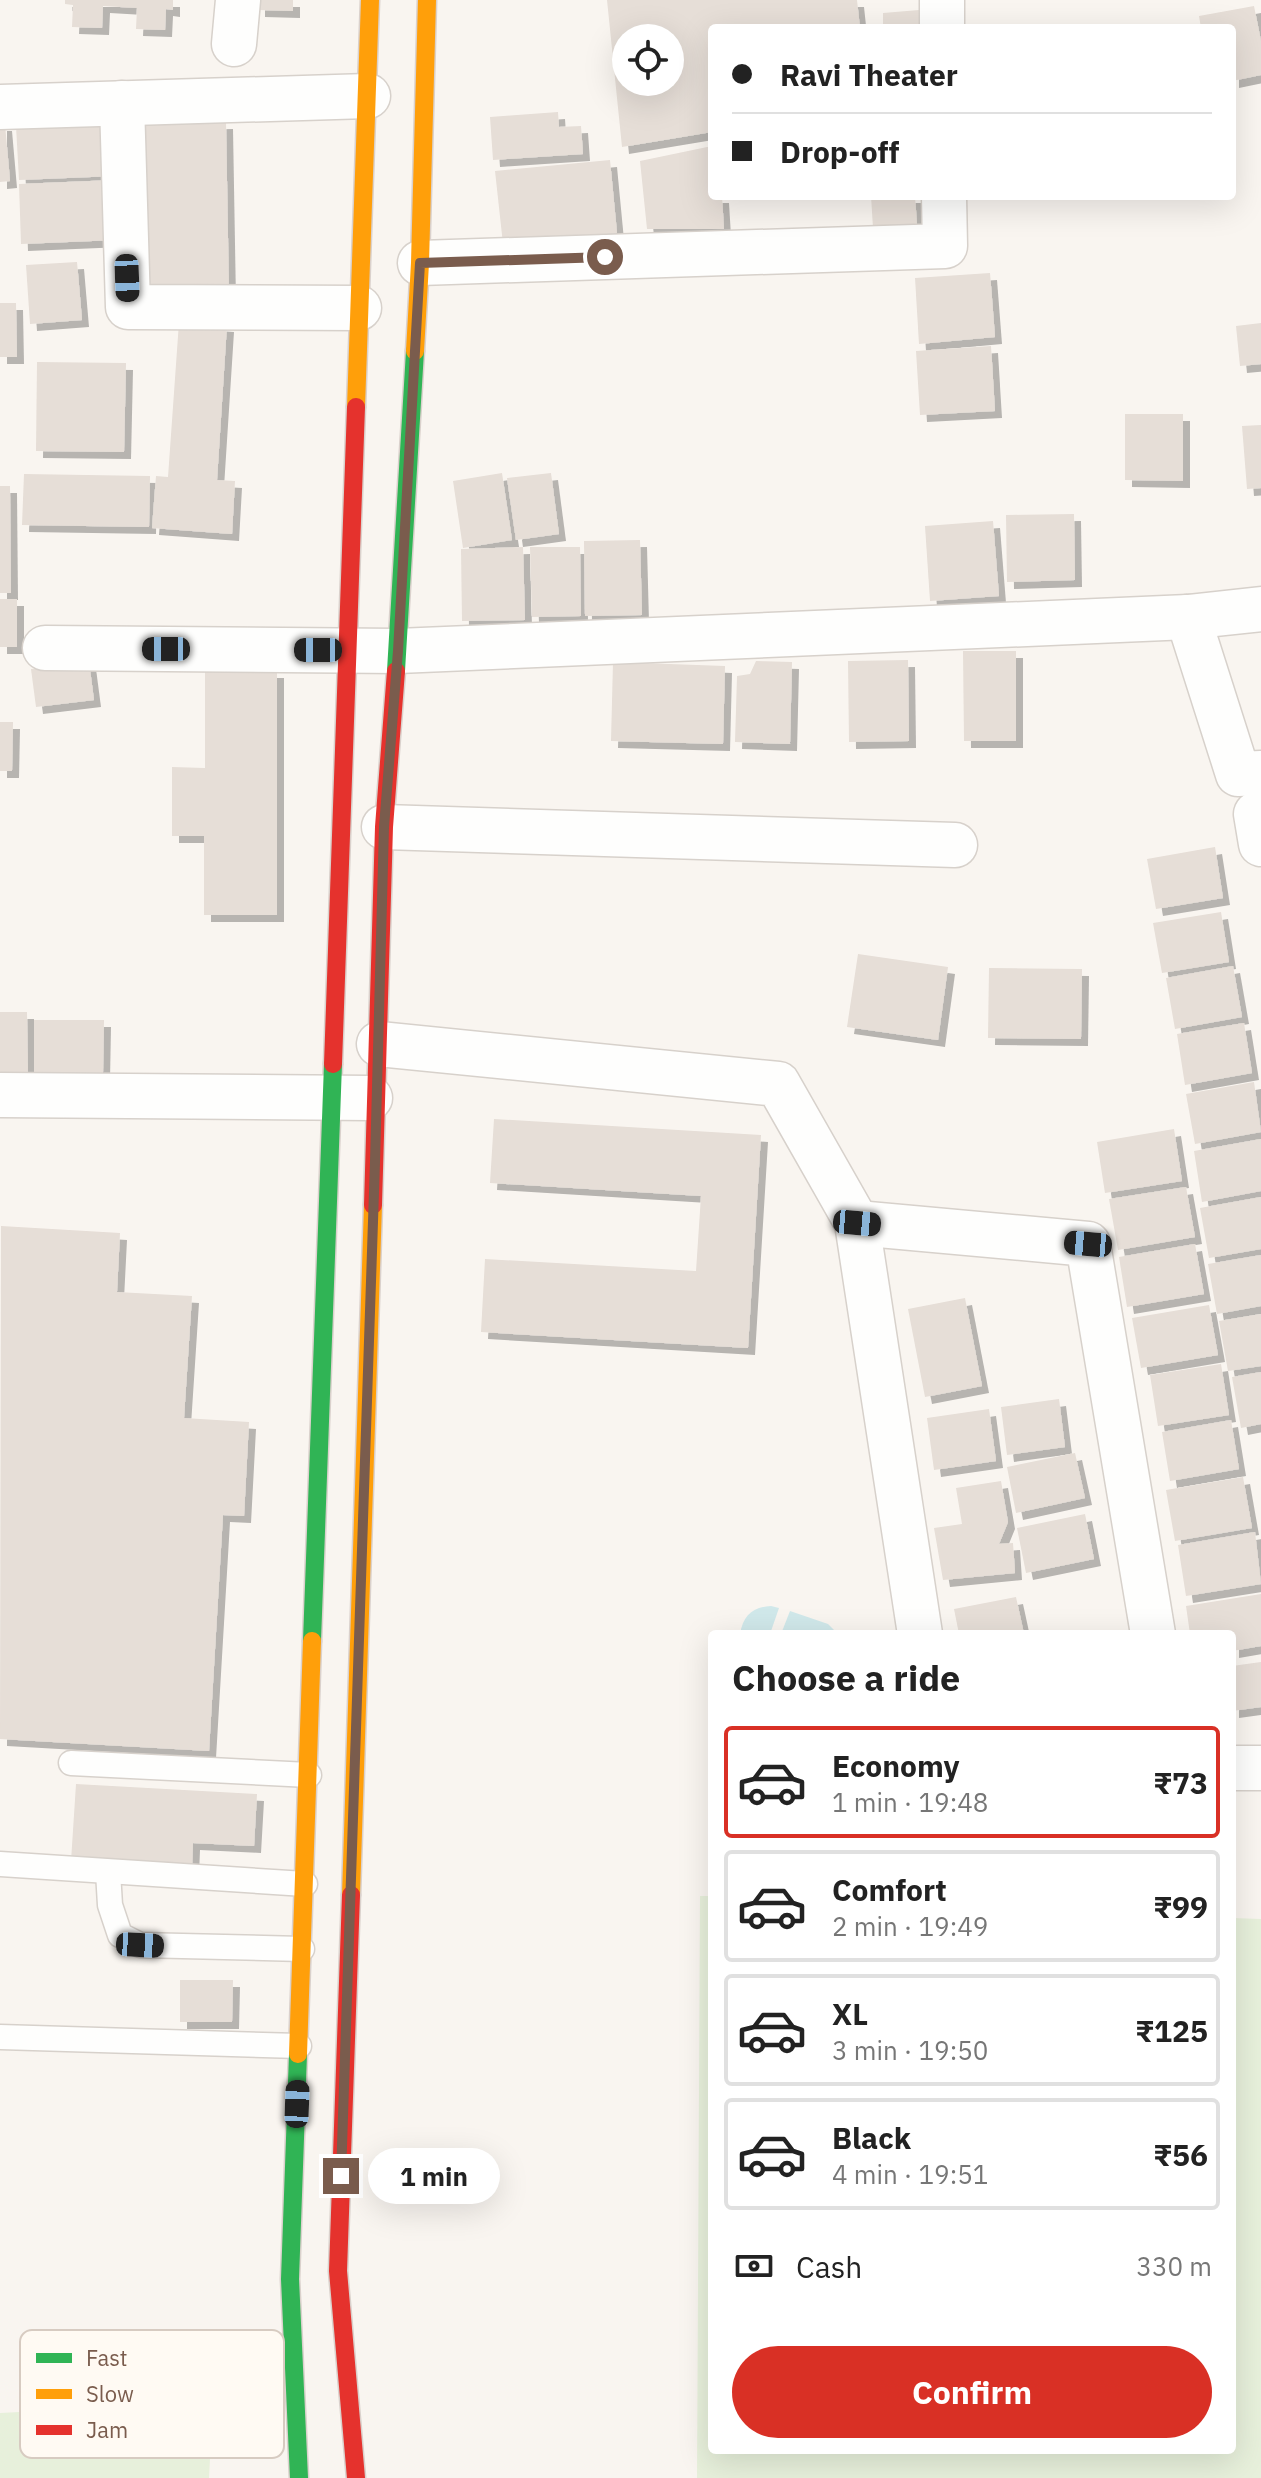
<!DOCTYPE html>
<html lang="en">
<head>
<meta charset="utf-8">
<style>
	body { margin:0; font-family:"IBM Plex Sans",sans-serif; background:#f2f2f2; color:#222; height:100vh; display:flex; flex-direction:column; font-size:30px; white-space:nowrap }
	* { box-sizing:border-box; margin:0 }
	p { font-size:26px; color:#767676 }
	.icon { flex:none; width:44px; height:44px; fill:none; stroke:currentColor; stroke-width:2; stroke-linecap:round; stroke-linejoin:round }
	.map { position:relative; flex:1; overflow:hidden }
	.side { position:absolute; left:708px; top:1630px; width:528px; height:824px; display:flex; flex-direction:column; background:#fff; border-radius:8px; box-shadow:0 8px 32px #0002 }
	.side>* { flex:none }
	.guide { position:absolute; left:708px; top:24px; width:528px; height:176px; border-radius:8px; box-shadow:0 8px 32px #0002; display:grid; align-content:center; height:176px; padding:0 24px; background:#fff }
	.buttons { position:absolute; left:612px; top:24px; display:grid; gap:16px }
	.buttons a { display:grid; place-items:center; width:72px; height:72px; border-radius:50%; background:#fff; box-shadow:0 8px 32px #0002; font-size:40px }
	.end { position:absolute; width:36px; height:36px; margin:-18px; border:10px solid #7a5c4d; background:#fff; box-shadow:0 0 0 4px #fff }
	.from { border-radius:50% }
	.bubble { position:absolute; height:56px; border-radius:28px; background:#fff; box-shadow:0 8px 32px #0002; font-size:26px; font-weight:700; line-height:56px; text-align:center }
	.car { position:absolute; width:24px; height:48px; margin:-24px -12px; border-radius:10px; box-shadow:0 0 6px 2px #0007; background:linear-gradient(#222 24%,#8ab4d8 0 40%,#222 0 76%,#8ab4d8 0 86%,#222 0) }
	.guide b { display:flex; align-items:center; gap:28px; height:76px; font-size:30px }
	.guide b+b { border-top:2px solid #e0e0e0 }
	.guide i { width:20px; height:20px; background:#222 }
	ul { padding:0; list-style:none }
	li { display:flex; align-items:center; gap:24px; height:112px; margin:0 16px 12px; padding:0 8px; border:4px solid #e0e0e0; border-radius:8px }
	li div { flex:1 }
	li b { display:block; font-size:30px }
	li em { font-style:normal; font-weight:700 }
	li.active { border-color:#d93025 }
	li>.icon { width:72px; height:72px; stroke-width:1.5 }
	h2 { padding:0 24px; font-size:36px; line-height:96px }
	.pay { display:flex; align-items:center; gap:20px; height:88px; padding:0 24px; font-size:30px }
	.pay p { margin-inline-start:auto }
	.action { display:flex; gap:16px; margin-top:auto; padding:16px 24px }
	.action a { flex:1; height:92px; border-radius:48px; background:#d93025; color:#fff; font-size:32px; font-weight:700; line-height:92px; text-align:center }
	.map>svg:first-child { display:block }
	.green { fill:#e7f0db }
	.water { fill:#d0e8ea }
	.building { fill:#e6ded7; fill-rule:evenodd; filter:url(#shadow) }
	.lines { fill:none; stroke-linecap:round; stroke-linejoin:round }
	.lane-casing { stroke:#d7d1cb; stroke-width:27 }
	.street-casing { stroke:#d7d1cb; stroke-width:47 }
	.fast-casing { stroke:#dad1cc; stroke-width:21 }
	.slow-casing { stroke:#dad1cc; stroke-width:21 }
	.jam-casing { stroke:#dad1cc; stroke-width:21 }
	.lane { stroke:#fefefd; stroke-width:24 }
	.street { stroke:#fefefd; stroke-width:44 }
	.fast { stroke:#30b455; stroke-width:18 }
	.slow { stroke:#ff9f0a; stroke-width:18 }
	.jam { stroke:#e5322d; stroke-width:18 }
	.route { stroke:#7a5c4d; stroke-width:10 }
	.key { fill:#fffaf3; stroke:#d7cbc1; stroke-width:2 }
	.key-label { font-size:22px; fill:#7a5c4d }
</style>
</head>
<body>
<div class="map">
<svg width="1261" height="2478" viewBox="0 0 1261 2478">
	<defs>
		<filter id="shadow"><feDropShadow dx="7" dy="7" stdDeviation="0" flood-color="#0004"/></filter>
	</defs>
	<rect width="100%" height="100%" fill="#f9f5f0"/>
	<g class="green">
		<path d="M 700,1896 L 712,1896 L 712,2450 L 1232,2450 L 1232,1918 L 1261,1919 L 1261,2478 L 697,2478 Z"/>
		<path d="M 213,2402 L 209,2478 L 0,2478 L 0,2413 Z"/>
	</g>
	<g class="water">
		<path d="M 771,1606 L 779,1608 L 770,1634 L 740,1634 C 743,1616 752,1607 771,1606 Z"/>
		<path d="M 790,1611 L 828,1624 L 838,1634 L 781,1634 Z"/>
	</g>
	<g class="building">
		<path d="M 65,0 L 173,0 L 173,10 L 166,9 L 165,30 L 136,29 L 137,8 L 103,6 L 102,28 L 72,27 L 73,5 L 65,4 Z"/>
		<path d="M 258,0 L 293,0 L 293,11 L 258,10 Z"/>
		<path d="M 607,0 L 857,0 L 860,28 L 712,28 L 712,132 L 622,147 ZM 626,38 L 670,38 L 670,82 L 626,82 Z"/>
		<path d="M 1254,6 L 1261,41 L 1261,75 L 1232,81 L 1232,28 L 1201,28 L 1199,16 Z"/>
		<path d="M 919,10 L 921,28 L 883,28 L 883,13 Z"/>
		<path d="M 558,112 L 559,127 L 581,126 L 583,154 L 493,160 L 490,117 Z"/>
		<path d="M 113,122 L 115,176 L 19,180 L 16,126 Z"/>
		<path d="M 226,122 L 229,294 L 145,295 L 142,124 Z"/>
		<path d="M 0,124 L 5,124 L 10,181 L 0,182 Z"/>
		<path d="M 712,146 L 712,196 L 722,196 L 724,229 L 647,229 L 640,161 Z"/>
		<path d="M 610,160 L 617,233 L 503,244 L 495,171 Z"/>
		<path d="M 114,180 L 116,240 L 21,244 L 19,184 Z"/>
		<path d="M 871,196 L 915,196 L 917,225 L 873,228 Z"/>
		<path d="M 77,262 L 82,320 L 30,324 L 26,265 Z"/>
		<path d="M 990,273 L 995,337 L 919,344 L 915,278 Z"/>
		<path d="M 0,303 L 16,303 L 17,357 L 0,357 Z"/>
		<path d="M 179,322 L 227,325 L 217,480 L 235,481 L 232,534 L 152,528 L 156,476 L 168,477 Z"/>
		<path d="M 1261,323 L 1261,364 L 1240,366 L 1236,326 Z"/>
		<path d="M 991,346 L 995,411 L 920,415 L 916,351 Z"/>
		<path d="M 37,362 L 126,363 L 124,452 L 36,451 Z"/>
		<path d="M 1125,414 L 1183,414 L 1183,481 L 1125,480 Z"/>
		<path d="M 1261,425 L 1261,488 L 1247,489 L 1242,426 Z"/>
		<path d="M 502,473 L 512,540 L 463,548 L 453,481 Z"/>
		<path d="M 551,473 L 559,534 L 516,540 L 507,478 Z"/>
		<path d="M 24,474 L 150,476 L 149,527 L 22,525 Z"/>
		<path d="M 0,486 L 10,486 L 11,593 L 0,593 Z"/>
		<path d="M 1074,514 L 1075,580 L 1007,582 L 1006,515 Z"/>
		<path d="M 993,521 L 999,596 L 930,601 L 925,526 Z"/>
		<path d="M 640,540 L 642,615 L 585,616 L 584,541 Z"/>
		<path d="M 523,547 L 525,620 L 462,621 L 461,549 Z"/>
		<path d="M 530,547 L 580,547 L 581,616 L 532,617 Z"/>
		<rect x="0" y="599" width="17" height="48"/>
		<path d="M 963,651 L 1016,651 L 1016,741 L 964,741 Z"/>
		<path d="M 908,660 L 909,741 L 849,742 L 848,661 Z"/>
		<path d="M 756,661 L 792,662 L 790,744 L 735,742 L 737,676 L 750,674 Z"/>
		<path d="M 89,662 L 94,700 L 36,707 L 31,669 Z"/>
		<path d="M 613,662 L 725,666 L 723,744 L 611,741 Z"/>
		<path d="M 205,671 L 277,671 L 277,915 L 204,915 L 204,836 L 172,836 L 172,767 L 205,768 Z"/>
		<path d="M 0,722 L 13,722 L 12,771 L 0,771 Z"/>
		<path d="M 1215,847 L 1223,898 L 1156,909 L 1147,859 Z"/>
		<path d="M 1221,912 L 1229,962 L 1162,973 L 1153,923 Z"/>
		<path d="M 858,954 L 948,967 L 938,1040 L 847,1027 Z"/>
		<path d="M 1233,966 L 1242,1017 L 1175,1029 L 1166,978 Z"/>
		<path d="M 989,968 L 1082,969 L 1081,1039 L 988,1038 Z"/>
		<path d="M 0,1012 L 27,1012 L 28,1073 L 0,1074 Z"/>
		<path d="M 34,1020 L 104,1020 L 103,1073 L 34,1072 Z"/>
		<path d="M 1244,1023 L 1252,1073 L 1185,1085 L 1177,1034 Z"/>
		<path d="M 1254,1082 L 1261,1132 L 1195,1144 L 1186,1094 Z"/>
		<path d="M 494,1119 L 761,1135 L 748,1348 L 481,1332 L 485,1259 L 696,1271 L 701,1196 L 490,1183 Z"/>
		<path d="M 1174,1129 L 1182,1181 L 1105,1193 L 1097,1142 Z"/>
		<path d="M 1261,1139 L 1261,1191 L 1202,1202 L 1194,1151 Z"/>
		<path d="M 1186,1187 L 1195,1237 L 1118,1250 L 1109,1199 Z"/>
		<path d="M 1261,1197 L 1261,1249 L 1209,1258 L 1200,1208 Z"/>
		<path d="M 1,1226 L 120,1233 L 117,1292 L 192,1296 L 184,1418 L 249,1422 L 244,1516 L 223,1515 L 209,1751 L 0,1739 Z"/>
		<path d="M 1195,1244 L 1204,1294 L 1127,1307 L 1119,1257 Z"/>
		<path d="M 1261,1255 L 1261,1306 L 1217,1314 L 1208,1264 Z"/>
		<path d="M 965,1298 L 982,1386 L 925,1397 L 908,1309 Z"/>
		<path d="M 1209,1305 L 1218,1355 L 1141,1368 L 1132,1318 Z"/>
		<path d="M 1261,1314 L 1261,1366 L 1228,1371 L 1219,1321 Z"/>
		<path d="M 1221,1364 L 1229,1415 L 1158,1426 L 1150,1375 Z"/>
		<path d="M 1261,1372 L 1261,1424 L 1241,1428 L 1232,1377 Z"/>
		<path d="M 1059,1399 L 1065,1447 L 1007,1455 L 1001,1407 Z"/>
		<path d="M 989,1409 L 996,1461 L 934,1470 L 927,1418 Z"/>
		<path d="M 1231,1420 L 1239,1469 L 1170,1481 L 1162,1432 Z"/>
		<path d="M 1075,1453 L 1085,1498 L 1016,1513 L 1007,1467 Z"/>
		<path d="M 1243,1477 L 1252,1528 L 1175,1541 L 1166,1490 Z"/>
		<path d="M 1001,1481 L 1008,1522 L 999,1544 L 1013,1543 L 1015,1573 L 943,1580 L 934,1528 L 962,1524 L 956,1488 Z"/>
		<path d="M 1085,1514 L 1094,1559 L 1026,1573 L 1017,1528 Z"/>
		<path d="M 1255,1532 L 1261,1584 L 1186,1596 L 1178,1545 Z"/>
		<path d="M 1261,1594 L 1261,1646 L 1232,1651 L 1232,1634 L 1190,1634 L 1186,1606 Z"/>
		<path d="M 1016,1597 L 1024,1634 L 959,1634 L 954,1609 Z"/>
		<path d="M 1261,1662 L 1261,1707 L 1232,1711 L 1232,1666 Z"/>
		<path d="M 76,1784 L 257,1794 L 254,1846 L 193,1843 L 192,1868 L 71,1861 Z"/>
		<path d="M 180,1980 L 233,1980 L 232,2022 L 180,2022 Z"/>
	</g>
	<g class="lines">
		<g class="lane-casing">
			<g id="lane">
				<path d="M 71,1763 L 309,1775"/>
				<path d="M 0,1864 L 305,1884"/>
				<path d="M 108,1872 L 110,1905 L 120,1935 L 140,1945 L 302,1949"/>
				<path d="M 0,2037 L 299,2046"/>
			</g>
		</g>
		<g class="street-casing">
			<g id="street">
				<path d="M 942,0 L 942,28"/>
				<path d="M 234,44 L 238,0"/>
				<path d="M 122,103 L 128,307 L 359,308"/>
				<path d="M 0,107 L 368,96"/>
				<path d="M 420,263 L 945,246 L 944,196"/>
				<path d="M 1188,617 L 1238,774 L 1261,773"/>
				<path d="M 45,648 L 398,651 L 1188,617 L 1261,609"/>
				<path d="M 1256,814 L 1261,844"/>
				<path d="M 384,827 L 955,845"/>
				<path d="M 379,1044 L 778,1084 L 857,1223 L 920,1634"/>
				<path d="M 0,1095 L 370,1098"/>
				<path d="M 857,1223 L 1088,1244 L 1153,1634"/>
				<path d="M 1232,1768 L 1261,1768"/>
			</g>
		</g>
		<g class="fast-casing">
			<g id="fast">
				<path d="M 396,671 L 415,351"/>
				<path d="M 312,1641 L 333,1064"/>
				<path d="M 298,2054 L 290,2279 L 299,2478"/>
			</g>
		</g>
		<g class="slow-casing">
			<g id="slow">
				<path d="M 415,351 L 420,263 L 427,0"/>
				<path d="M 356,407 L 370,0"/>
				<path d="M 351,1895 L 373,1205"/>
				<path d="M 298,2054 L 312,1641"/>
			</g>
		</g>
		<g class="jam-casing">
			<g id="jam">
				<path d="M 333,1064 L 356,407"/>
				<path d="M 373,1205 L 384,827 L 396,671"/>
				<path d="M 351,1895 L 338,2271 L 356,2478"/>
			</g>
		</g>
		<use href="#lane" class="lane"/>
		<use href="#street" class="street"/>
		<use href="#fast" class="fast"/>
		<use href="#slow" class="slow"/>
		<use href="#jam" class="jam"/>
	</g>
	<g class="lines">
		<path class="route" d="M 341,2176 L 375,1162 L 384,827 L 398,651 L 420,263 L 605,257"/>
	</g>
	<rect x="20" y="2330" width="264" height="128" rx="12" class="key"/>
	<rect x="36" y="2353" width="36" height="10" fill="#30b455"/>
	<rect x="36" y="2389" width="36" height="10" fill="#ff9f0a"/>
	<rect x="36" y="2425" width="36" height="10" fill="#e5322d"/>
	<g class="key-label">
		<text x="86" y="2366">Fast</text>
		<text x="86" y="2402">Slow</text>
		<text x="86" y="2438">Jam</text>
	</g>
</svg>
<div class="buttons">
<a><svg class="icon" aria-label="locate" viewBox="0 0 24 24"><circle cx="12" cy="12" r="6"/><path d="M12 2v4M12 18v4M2 12h4M18 12h4"/></svg></a>
</div>
<i class="end from" style="left:605px;top:257px"></i>
<i class="end" style="left:341px;top:2176px"></i>
<div class="bubble" style="left:368px;top:2148px;width:132px">1 min</div>
<i class="car" style="left:127px;top:278px;rotate:178deg"></i>
<i class="car" style="left:166px;top:649px;rotate:270deg"></i>
<i class="car" style="left:318px;top:650px;rotate:270deg"></i>
<i class="car" style="left:857px;top:1223px;rotate:95deg"></i>
<i class="car" style="left:1088px;top:1244px;rotate:275deg"></i>
<i class="car" style="left:140px;top:1945px;rotate:93deg"></i>
<i class="car" style="left:297px;top:2104px;rotate:2deg"></i>
<div class="guide">
<b><i class="from"></i>Ravi Theater</b>
<b><i></i>Drop-off</b>
</div>
<section class="side">
<h2>Choose a ride</h2>
<ul>
<li class="active"><svg class="icon" aria-label="car" viewBox="0 0 24 24"><path d="M5 17H2v-5l4-1 3-4h7l3 4 3 1v5h-3M9 17h6M6 11h13"/><circle cx="7" cy="17" r="2"/><circle cx="17" cy="17" r="2"/></svg><div><b>Economy</b><p>1 min · 19:48</p></div><em>₹73</em></li>
<li><svg class="icon" aria-label="car" viewBox="0 0 24 24"><path d="M5 17H2v-5l4-1 3-4h7l3 4 3 1v5h-3M9 17h6M6 11h13"/><circle cx="7" cy="17" r="2"/><circle cx="17" cy="17" r="2"/></svg><div><b>Comfort</b><p>2 min · 19:49</p></div><em>₹99</em></li>
<li><svg class="icon" aria-label="car" viewBox="0 0 24 24"><path d="M5 17H2v-5l4-1 3-4h7l3 4 3 1v5h-3M9 17h6M6 11h13"/><circle cx="7" cy="17" r="2"/><circle cx="17" cy="17" r="2"/></svg><div><b>XL</b><p>3 min · 19:50</p></div><em>₹125</em></li>
<li><svg class="icon" aria-label="car" viewBox="0 0 24 24"><path d="M5 17H2v-5l4-1 3-4h7l3 4 3 1v5h-3M9 17h6M6 11h13"/><circle cx="7" cy="17" r="2"/><circle cx="17" cy="17" r="2"/></svg><div><b>Black</b><p>4 min · 19:51</p></div><em>₹56</em></li>
</ul>
<div class="pay"><svg class="icon" aria-label="cash" viewBox="0 0 24 24"><path d="M3 7h18v10H3z"/><circle cx="12" cy="12" r="2"/></svg>Cash<p>330 m</p></div>
<div class="action"><a>Confirm</a></div>
</section>
</div>
</body>
</html>
